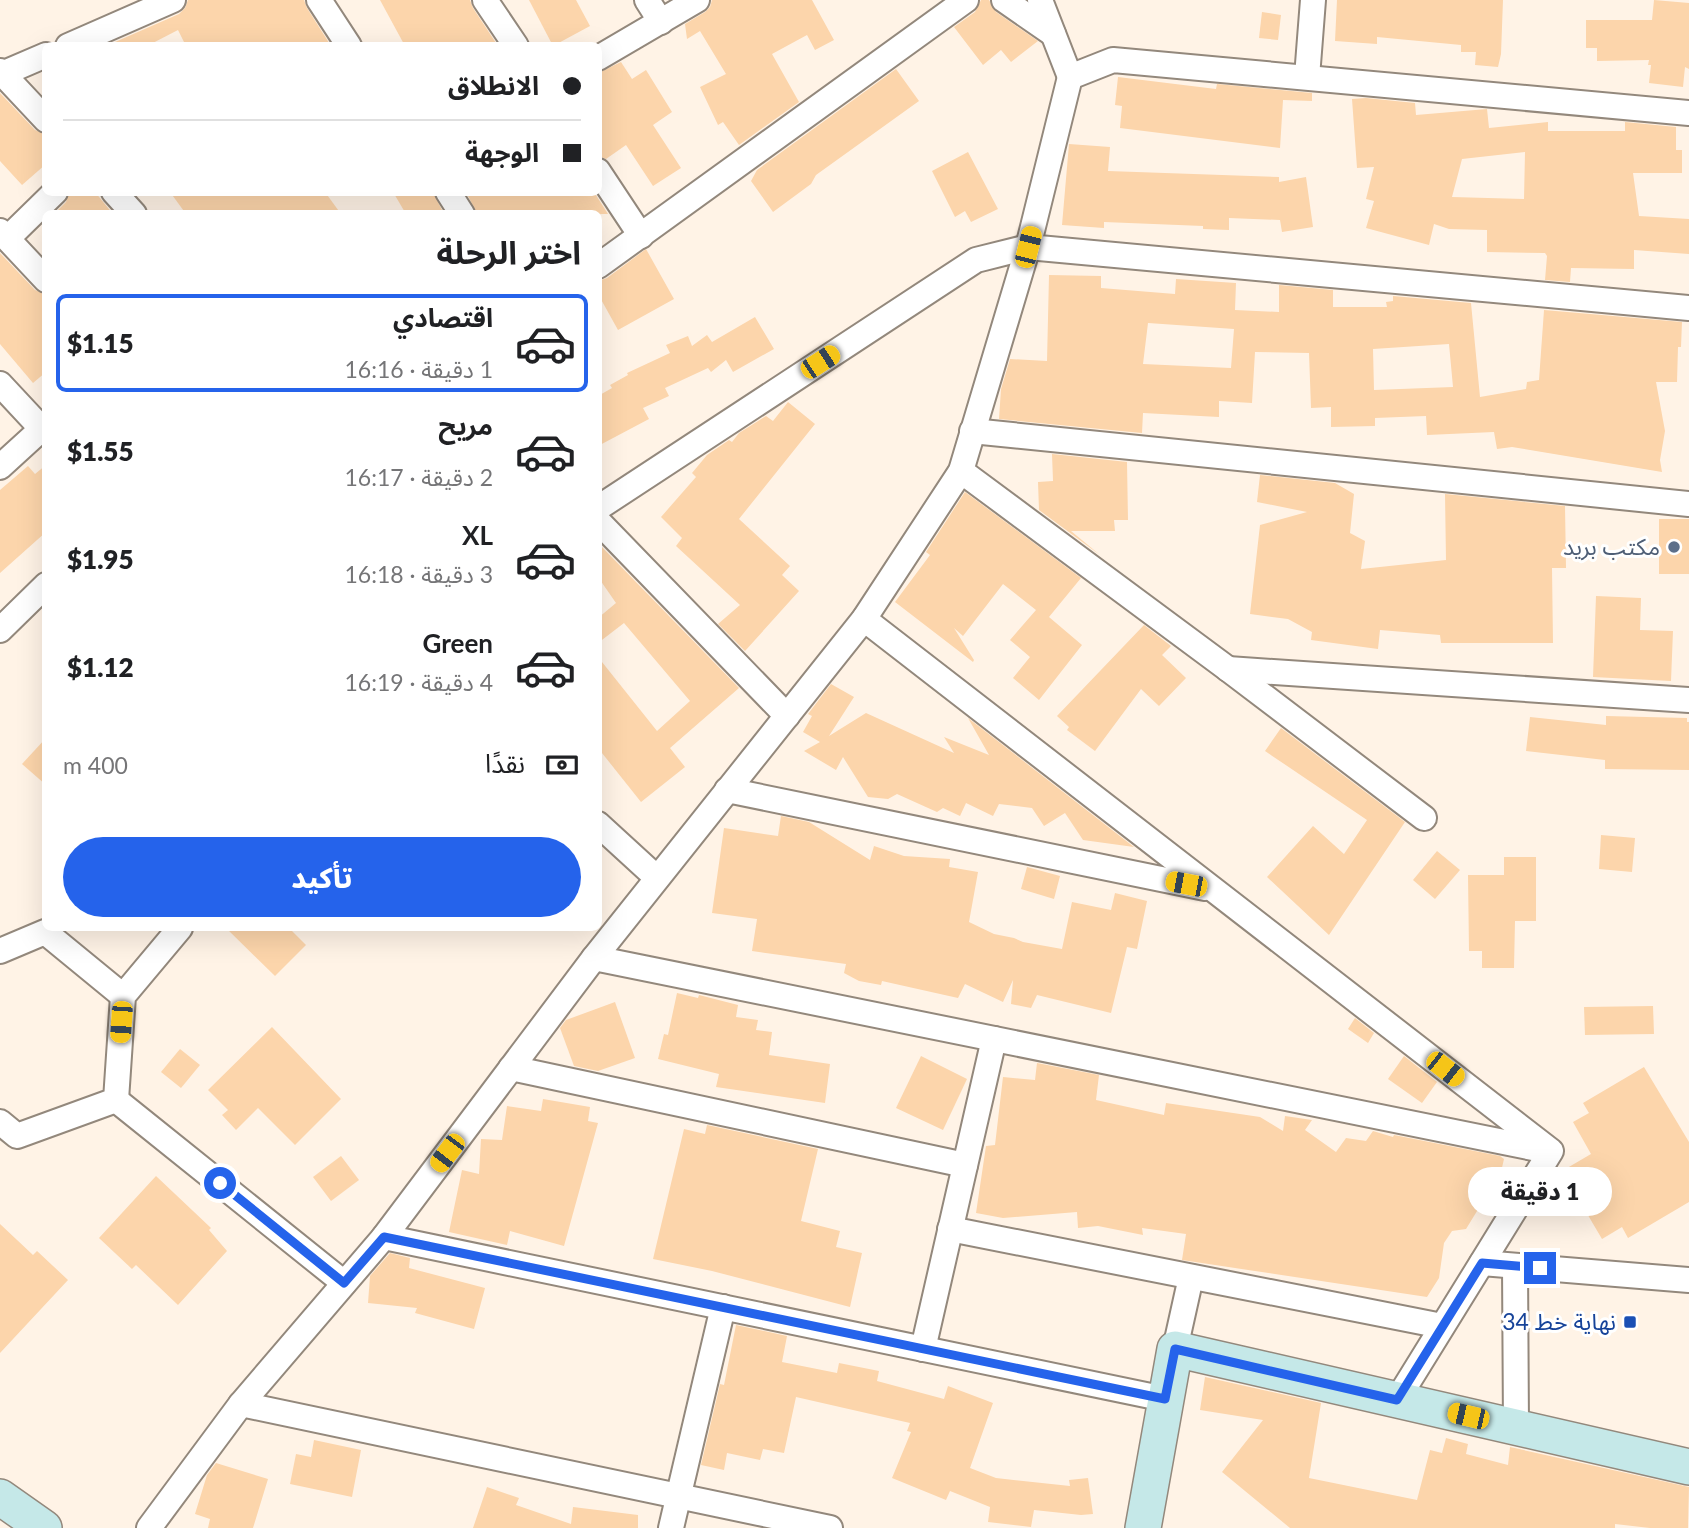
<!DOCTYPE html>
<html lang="ar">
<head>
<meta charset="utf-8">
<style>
	body { margin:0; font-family:Lato,"Noto Sans Arabic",sans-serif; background:#f6f6f6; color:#202124; direction:rtl; height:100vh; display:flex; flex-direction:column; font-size:26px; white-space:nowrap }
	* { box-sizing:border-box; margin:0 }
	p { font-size:23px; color:#757577 }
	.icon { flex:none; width:38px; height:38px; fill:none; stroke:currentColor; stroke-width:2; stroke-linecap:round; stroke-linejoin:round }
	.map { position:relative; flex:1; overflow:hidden; direction:ltr }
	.drawer { position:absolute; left:42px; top:210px; width:560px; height:721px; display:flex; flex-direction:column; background:#fff; border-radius:10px; box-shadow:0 7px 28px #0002; direction:rtl }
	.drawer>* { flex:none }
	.hud { position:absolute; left:42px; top:42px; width:560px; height:154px; border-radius:10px; box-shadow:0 7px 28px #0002; direction:rtl; display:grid; align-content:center; height:154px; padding:0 21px; background:#fff }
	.end { position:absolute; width:32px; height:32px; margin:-16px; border:9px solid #2563eb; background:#fff; box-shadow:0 0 0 4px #fff }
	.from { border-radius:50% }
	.bubble { position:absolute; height:49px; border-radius:24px; background:#fff; box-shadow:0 7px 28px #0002; font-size:23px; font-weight:800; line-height:49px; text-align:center; direction:rtl }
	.car { position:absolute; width:21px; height:42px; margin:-21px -10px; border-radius:9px; box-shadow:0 0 5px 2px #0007; background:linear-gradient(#f5c518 24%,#345 0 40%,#f5c518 0 76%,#345 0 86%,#f5c518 0) }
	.hud b { display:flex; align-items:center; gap:24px; height:66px; font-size:26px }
	.hud b+b { border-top:2px solid #e0e0e0 }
	.hud i { width:18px; height:18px; background:#202124 }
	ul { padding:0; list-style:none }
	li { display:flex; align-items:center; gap:21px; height:98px; margin:0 14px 10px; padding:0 7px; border:4px solid transparent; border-radius:10px }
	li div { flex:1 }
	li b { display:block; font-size:26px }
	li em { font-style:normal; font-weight:800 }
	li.on { border-color:#2563eb }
	li>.icon { width:63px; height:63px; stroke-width:1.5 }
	h2 { padding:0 21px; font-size:32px; line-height:84px }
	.pay { display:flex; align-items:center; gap:18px; height:77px; padding:0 21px; font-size:26px }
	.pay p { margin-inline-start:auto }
	.primary-button { display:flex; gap:14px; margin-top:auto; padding:14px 21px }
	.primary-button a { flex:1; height:80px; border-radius:42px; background:#2563eb; color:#fff; font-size:28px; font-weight:800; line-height:80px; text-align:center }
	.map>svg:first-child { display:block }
	.building { fill:#fcd5ab; fill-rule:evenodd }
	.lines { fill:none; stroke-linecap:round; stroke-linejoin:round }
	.street-casing { stroke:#93887c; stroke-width:28 }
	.secondary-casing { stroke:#93887c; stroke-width:38 }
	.street { stroke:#fff; stroke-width:24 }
	.secondary { stroke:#c5e8e8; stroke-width:35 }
	.route { stroke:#2563eb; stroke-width:9 }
	.service-dot { fill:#5c6f8a; stroke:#fff; stroke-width:2.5 }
	.transit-dot { fill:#1a4fb4; stroke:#fff; stroke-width:2.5 }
	.labels { text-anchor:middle; stroke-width:6; stroke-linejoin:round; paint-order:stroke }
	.service-label { font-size:23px; fill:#4e5e75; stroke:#fff; text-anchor:end }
	.transit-label { font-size:23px; fill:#164399; stroke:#fff; text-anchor:end }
</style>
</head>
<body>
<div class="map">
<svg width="1689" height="1528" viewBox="0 0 1689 1528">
	<rect width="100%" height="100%" fill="#fff3e6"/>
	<g class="building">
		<path d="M 188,0 L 304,0 L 307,8 L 331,46 L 186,46 L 178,30 L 147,46 L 106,46 L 179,14 L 185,8 Z"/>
		<path d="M 380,0 L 470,0 L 473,8 L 498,46 L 405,46 Z"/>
		<path d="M 529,0 L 576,0 L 590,26 L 553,46 Z"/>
		<path d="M 712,0 L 812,0 L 834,40 L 815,50 L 807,35 L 772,54 L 799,102 L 739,145 L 723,122 L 718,125 L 700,87 L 726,74 L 700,31 L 687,39 L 685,24 L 705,12 L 710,7 Z"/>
		<path d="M 981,0 L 989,0 L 996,12 L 1038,41 L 1011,62 L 1001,50 L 983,65 L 954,27 L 975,12 Z"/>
		<path d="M 1337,0 L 1503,0 L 1501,54 L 1498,67 L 1475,65 L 1476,52 L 1461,52 L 1461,45 L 1377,37 L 1377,44 L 1335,41 Z"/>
		<path d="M 1654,0 L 1689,3 L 1689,69 L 1685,67 L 1683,87 L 1649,83 L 1651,65 L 1648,65 L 1649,60 L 1597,61 L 1597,48 L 1586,48 L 1586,20 L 1652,20 Z"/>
		<path d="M 1262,12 L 1281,15 L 1278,40 L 1259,38 Z"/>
		<path d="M 621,62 L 632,79 L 646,70 L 672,112 L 653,125 L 681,168 L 653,186 L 626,145 L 606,159 L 598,156 L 598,73 Z"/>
		<path d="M 896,69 L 919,101 L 816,175 L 811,184 L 773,212 L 751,181 L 757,170 Z"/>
		<path d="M 1118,77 L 1216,89 L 1217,84 L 1312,93 L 1312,101 L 1283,100 L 1280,148 L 1120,128 L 1122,106 L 1115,105 Z"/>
		<path d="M 0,93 L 35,130 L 46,134 L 46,164 L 22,185 L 0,161 Z"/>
		<path d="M 1366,98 L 1415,103 L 1416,115 L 1487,109 L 1489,128 L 1548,122 L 1548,131 L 1625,131 L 1625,122 L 1676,127 L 1676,150 L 1682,150 L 1682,173 L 1633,173 L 1639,216 L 1689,219 L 1689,254 L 1634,250 L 1634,269 L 1571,268 L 1570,282 L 1545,280 L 1547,256 L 1545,253 L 1487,252 L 1487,230 L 1449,229 L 1434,224 L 1429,245 L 1366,228 L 1374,201 L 1366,199 L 1374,167 L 1357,168 L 1352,99 ZM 1525,152 L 1524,199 L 1452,197 L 1462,159 Z"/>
		<path d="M 1069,144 L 1110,147 L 1108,171 L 1279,177 L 1279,182 L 1306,177 L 1313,227 L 1282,232 L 1280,220 L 1229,218 L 1229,230 L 1203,229 L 1203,226 L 1104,222 L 1104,228 L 1062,225 Z"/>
		<path d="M 968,152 L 998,209 L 971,222 L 965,211 L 955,217 L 932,171 Z"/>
		<path d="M 69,192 L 95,192 L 113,214 L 54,214 L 66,202 Z"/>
		<path d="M 170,192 L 325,192 L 341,214 L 186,214 Z"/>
		<path d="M 393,192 L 433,192 L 444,214 L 406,214 Z"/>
		<path d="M 466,192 L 594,192 L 608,214 L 477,214 Z"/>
		<path d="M 646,249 L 674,299 L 618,330 L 598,294 L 598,281 L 607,278 Z"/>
		<path d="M 0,253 L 35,290 L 46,294 L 46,372 L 33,383 L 0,344 Z"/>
		<path d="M 1049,275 L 1101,276 L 1101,288 L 1175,294 L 1176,279 L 1236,283 L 1235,310 L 1279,312 L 1279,285 L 1333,290 L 1333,307 L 1387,307 L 1386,302 L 1393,301 L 1393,296 L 1471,303 L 1480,397 L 1526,389 L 1527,382 L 1539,380 L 1544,310 L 1682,322 L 1681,347 L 1678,347 L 1677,382 L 1656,382 L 1665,431 L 1660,460 L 1662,472 L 1512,447 L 1497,449 L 1494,432 L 1427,435 L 1426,416 L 1375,418 L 1375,426 L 1331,427 L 1331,407 L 1311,408 L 1309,353 L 1255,352 L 1252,403 L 1219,401 L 1219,417 L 1143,413 L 1142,433 L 999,419 L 1001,389 L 1010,359 L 1047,361 ZM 1148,323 L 1234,329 L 1231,368 L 1143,364 ZM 1449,344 L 1453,387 L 1374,390 L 1373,349 Z"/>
		<path d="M 755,317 L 774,349 L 733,372 L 726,360 L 711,372 L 708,368 L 665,388 L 669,396 L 643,408 L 649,419 L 598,446 L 598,396 L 612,388 L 610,385 L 628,375 L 627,373 L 670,353 L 666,345 L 688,336 L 692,346 L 707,335 L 712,342 Z"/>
		<path d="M 788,402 L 815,424 L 739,519 L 790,566 L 782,575 L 799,591 L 745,651 L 718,624 L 740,605 L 676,546 L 682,538 L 661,517 L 696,477 L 692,473 L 707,455 L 729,440 L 732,442 L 739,433 L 766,416 L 773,421 Z"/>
		<path d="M 1052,454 L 1127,462 L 1128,520 L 1114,520 L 1115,531 L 1071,531 L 1100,555 L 1039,510 L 1038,482 L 1053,481 Z"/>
		<path d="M 46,465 L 46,532 L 0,573 L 0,490 L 28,466 L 35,474 Z"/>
		<path d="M 1260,475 L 1335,483 L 1354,494 L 1350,533 L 1365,541 L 1361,569 L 1446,560 L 1445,494 L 1565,506 L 1566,568 L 1552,568 L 1553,643 L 1441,643 L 1440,635 L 1380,630 L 1378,649 L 1311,640 L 1312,632 L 1288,619 L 1250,614 L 1260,525 L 1307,512 L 1257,502 Z"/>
		<path d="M 965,492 L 1081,578 L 1049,617 L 1082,645 L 1039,700 L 1013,678 L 1030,657 L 1010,640 L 1036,610 L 1003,584 L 963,636 L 954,628 L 974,660 L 973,662 L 895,602 L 930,555 L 926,552 Z"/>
		<rect x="1659" y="519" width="30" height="55"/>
		<path d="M 598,543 L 739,688 L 670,748 L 685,767 L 641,802 L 598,748 L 598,657 L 657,731 L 690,701 L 624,623 L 598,643 L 598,618 L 616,603 L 598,577 Z"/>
		<path d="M 1596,596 L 1641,598 L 1640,630 L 1673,631 L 1671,681 L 1593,677 Z"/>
		<path d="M 1144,625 L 1171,646 L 1162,655 L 1186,678 L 1159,706 L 1141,689 L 1095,751 L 1067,730 L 1069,727 L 1057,716 Z"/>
		<path d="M 831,684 L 854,697 L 829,736 L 866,713 L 954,753 L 944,737 L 989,755 L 968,718 L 1134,847 L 1083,840 L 1065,813 L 1044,826 L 1032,808 L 999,804 L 993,816 L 966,803 L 960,816 L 943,808 L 937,812 L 897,794 L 888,799 L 868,797 L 843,757 L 836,770 L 804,751 L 820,742 L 803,732 L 812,716 L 808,714 Z"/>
		<path d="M 1606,716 L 1687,718 L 1687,722 L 1689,722 L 1689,770 L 1605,769 L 1605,760 L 1526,751 L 1530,717 L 1606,725 Z"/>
		<path d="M 1281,728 L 1405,822 L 1329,935 L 1267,877 L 1313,826 L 1344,854 L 1367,820 L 1265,751 Z"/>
		<path d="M 46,738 L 46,785 L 22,764 Z"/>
		<path d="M 781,816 L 809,822 L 870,860 L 874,846 L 904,856 L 950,859 L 949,867 L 978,872 L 969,922 L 994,934 L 1014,938 L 1023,942 L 1062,949 L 1072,902 L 1111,910 L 1115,893 L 1147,901 L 1137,949 L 1127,947 L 1111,1013 L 1037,995 L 1031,1008 L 1011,1004 L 1013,980 L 1003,1002 L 965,984 L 958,998 L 882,981 L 881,985 L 859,981 L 844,973 L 846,964 L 752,951 L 757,919 L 712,913 L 724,828 L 778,836 Z"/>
		<path d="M 1601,835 L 1635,838 L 1632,872 L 1599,869 Z"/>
		<path d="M 1437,851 L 1460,870 L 1435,899 L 1413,880 Z"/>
		<path d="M 1504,857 L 1536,857 L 1536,921 L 1515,921 L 1514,968 L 1482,968 L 1482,951 L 1469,951 L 1468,875 L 1504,875 Z"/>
		<path d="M 1027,867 L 1060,876 L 1054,899 L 1021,889 Z"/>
		<path d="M 226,928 L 289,928 L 306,945 L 275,976 Z"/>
		<path d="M 677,993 L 698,998 L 699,995 L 738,1005 L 736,1017 L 758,1020 L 756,1030 L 772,1032 L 769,1055 L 830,1064 L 825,1103 L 716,1087 L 719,1074 L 658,1059 L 664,1034 L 668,1035 Z"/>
		<path d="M 615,1002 L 635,1058 L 598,1071 L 574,1066 L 560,1028 L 566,1020 Z"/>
		<path d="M 1653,1006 L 1654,1034 L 1585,1035 L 1584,1007 Z"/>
		<path d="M 1355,1018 L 1374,1033 L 1368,1043 L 1348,1029 Z"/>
		<path d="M 272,1027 L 341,1099 L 295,1145 L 258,1108 L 236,1130 L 222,1115 L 228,1110 L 208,1090 Z"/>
		<path d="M 180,1049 L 200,1065 L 181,1088 L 161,1072 Z"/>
		<path d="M 921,1056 L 967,1079 L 943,1130 L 896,1108 Z"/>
		<path d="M 1404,1056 L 1437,1082 L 1422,1103 L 1388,1079 Z"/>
		<path d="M 1037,1063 L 1099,1075 L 1096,1100 L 1164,1115 L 1166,1103 L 1260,1117 L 1283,1131 L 1285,1116 L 1312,1120 L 1305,1130 L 1336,1152 L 1346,1138 L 1366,1141 L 1373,1131 L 1393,1137 L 1394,1135 L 1500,1156 L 1504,1159 L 1501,1172 L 1466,1229 L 1452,1231 L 1444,1243 L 1439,1278 L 1427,1297 L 1182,1260 L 1186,1234 L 1142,1228 L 1143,1235 L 1098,1226 L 1078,1228 L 1077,1212 L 1003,1218 L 976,1213 L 986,1146 L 995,1145 L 1003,1077 L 1035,1080 Z"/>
		<path d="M 1644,1067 L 1689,1142 L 1689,1202 L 1628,1238 L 1622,1227 L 1602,1239 L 1562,1171 L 1591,1154 L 1573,1122 L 1589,1113 L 1583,1103 Z"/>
		<path d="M 543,1099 L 590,1107 L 588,1121 L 598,1123 L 564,1246 L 510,1231 L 507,1245 L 449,1232 L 462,1170 L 479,1174 L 481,1139 L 502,1140 L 507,1106 L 541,1111 Z"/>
		<path d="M 707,1125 L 818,1149 L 801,1221 L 840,1231 L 836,1247 L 862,1253 L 850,1307 L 712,1271 L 653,1259 L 684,1129 L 705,1134 Z"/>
		<path d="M 341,1156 L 359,1180 L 331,1201 L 313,1177 Z"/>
		<path d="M 156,1176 L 211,1228 L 209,1230 L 227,1251 L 178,1305 L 136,1265 L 132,1269 L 99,1238 Z"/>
		<path d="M 0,1224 L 33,1255 L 37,1251 L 68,1280 L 0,1353 Z"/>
		<path d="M 390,1253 L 410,1258 L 409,1268 L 485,1288 L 474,1329 L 415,1313 L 417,1308 L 368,1303 L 370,1276 Z"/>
		<path d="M 736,1325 L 787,1336 L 782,1362 L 837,1373 L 839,1363 L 879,1371 L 877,1381 L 944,1399 L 948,1386 L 993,1403 L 970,1468 L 996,1478 L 1070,1486 L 1069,1480 L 1088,1478 L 1093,1514 L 1081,1515 L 1034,1510 L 1031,1527 L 988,1522 L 990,1507 L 950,1491 L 946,1500 L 892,1478 L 911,1432 L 907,1431 L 910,1423 L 796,1397 L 784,1453 L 763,1449 L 760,1460 L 727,1453 L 724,1470 L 701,1465 L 720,1384 L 724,1385 Z"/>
		<path d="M 1205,1377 L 1321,1403 L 1309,1478 L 1417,1500 L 1430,1450 L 1442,1453 L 1446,1438 L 1468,1444 L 1466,1454 L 1508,1465 L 1510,1447 L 1689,1487 L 1688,1528 L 1650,1528 L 1615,1524 L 1615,1528 L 1290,1528 L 1222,1472 L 1263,1420 L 1200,1410 Z"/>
		<path d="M 314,1440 L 361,1450 L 352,1497 L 290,1484 L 296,1454 L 311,1457 Z"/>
		<path d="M 216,1463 L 268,1479 L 253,1528 L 208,1528 L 210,1519 L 195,1514 L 207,1475 Z"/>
		<path d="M 487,1487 L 519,1498 L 516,1505 L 571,1524 L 573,1507 L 638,1515 L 638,1528 L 473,1528 Z"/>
	</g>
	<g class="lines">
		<g class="street-casing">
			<g id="street">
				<path d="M 319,0 L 349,46"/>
				<path d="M 485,0 L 516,46"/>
				<path d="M 647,0 L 661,22"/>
				<path d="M 1004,0 L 1053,34"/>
				<path d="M 1040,0 L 1070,77"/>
				<path d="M 68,46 L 173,0"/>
				<path d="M 598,58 L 697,0"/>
				<path d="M 0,71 L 46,120"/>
				<path d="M 2,74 L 46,55"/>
				<path d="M 1307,77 L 1313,0"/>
				<path d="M 598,171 L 641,236"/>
				<path d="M 114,192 L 134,214"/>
				<path d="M 448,192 L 462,214"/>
				<path d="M 0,231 L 46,280"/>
				<path d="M 8,238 L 55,192"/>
				<path d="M 598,266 L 966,0"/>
				<path d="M 0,384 L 42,429"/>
				<path d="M 972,431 L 1689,504"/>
				<path d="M 0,467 L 46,425"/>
				<path d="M 961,471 L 1228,669 L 1424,818"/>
				<path d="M 598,508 L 976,260 L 1028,247 L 1689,308"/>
				<path d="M 598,521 L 787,716"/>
				<path d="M 864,619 L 1551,1151 L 1397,1400"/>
				<path d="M 0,630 L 46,585"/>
				<path d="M 1228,669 L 1689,700"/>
				<path d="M 727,790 L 1205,888"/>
				<path d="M 598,824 L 657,878"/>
				<path d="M 0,951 L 45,932 L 123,996"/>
				<path d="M 594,958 L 1543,1150"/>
				<path d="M 511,1068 L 965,1165"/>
				<path d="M 116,1100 L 344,1283"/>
				<path d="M 0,1122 L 17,1136 L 116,1100 L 123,996 L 180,928"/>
				<path d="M 950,1229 L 1442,1326"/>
				<path d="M 384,1237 L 1165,1399"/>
				<path d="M 1482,1263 L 1689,1280"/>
				<path d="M 1515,1266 L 1516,1427"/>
				<path d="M 923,1349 L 994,1039"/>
				<path d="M 1175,1349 L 1191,1277"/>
				<path d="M 241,1404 L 830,1528"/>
				<path d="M 149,1528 L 241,1404 L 384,1237 L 594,958 L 864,619 L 961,471 L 1028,247 L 1070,77 L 1113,60 L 1689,113"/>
				<path d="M 671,1528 L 723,1307"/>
			</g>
		</g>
		<g class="secondary-casing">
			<g id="secondary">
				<path d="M 0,1497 L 44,1528"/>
				<path d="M 1143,1528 L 1175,1349 L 1689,1467"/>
			</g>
		</g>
		<use href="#street" class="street"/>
		<use href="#secondary" class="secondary"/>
	</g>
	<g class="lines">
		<path class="route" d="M 220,1183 L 344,1283 L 384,1237 L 1165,1399 L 1175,1349 L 1397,1400 L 1482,1263 L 1540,1268"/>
	</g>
	<circle class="service-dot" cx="1674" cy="547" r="7"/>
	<rect class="transit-dot" x="1623" y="1315" width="14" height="14" rx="3.5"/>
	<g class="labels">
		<g class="service-label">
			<text x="1660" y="555">مكتب بريد</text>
		</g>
		<g class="transit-label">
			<text x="1616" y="1330">نهاية خط 34</text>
		</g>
	</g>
</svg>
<i class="end from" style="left:220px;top:1183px"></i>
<i class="end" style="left:1540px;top:1268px"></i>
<div class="bubble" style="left:1468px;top:1167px;width:144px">1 دقيقة</div>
<i class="car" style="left:1028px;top:247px;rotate:14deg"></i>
<i class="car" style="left:820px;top:362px;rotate:57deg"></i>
<i class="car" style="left:1186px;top:884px;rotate:281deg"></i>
<i class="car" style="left:121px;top:1022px;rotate:184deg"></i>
<i class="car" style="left:1445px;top:1069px;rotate:128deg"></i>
<i class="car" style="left:447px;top:1153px;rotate:217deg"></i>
<i class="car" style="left:1468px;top:1416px;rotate:283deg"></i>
<div class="hud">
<b><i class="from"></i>الانطلاق</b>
<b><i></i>الوجهة</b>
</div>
<section class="drawer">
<h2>اختر الرحلة</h2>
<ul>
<li class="on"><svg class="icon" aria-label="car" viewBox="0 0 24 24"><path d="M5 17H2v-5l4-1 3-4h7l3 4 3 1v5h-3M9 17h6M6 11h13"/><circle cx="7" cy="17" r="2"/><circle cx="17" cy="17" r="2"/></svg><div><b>اقتصادي</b><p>1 دقيقة · 16:16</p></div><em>$1.15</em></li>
<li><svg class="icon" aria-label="car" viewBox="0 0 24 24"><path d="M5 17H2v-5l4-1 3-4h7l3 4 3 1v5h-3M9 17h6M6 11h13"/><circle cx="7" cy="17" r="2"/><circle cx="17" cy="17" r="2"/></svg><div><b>مريح</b><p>2 دقيقة · 16:17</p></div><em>$1.55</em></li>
<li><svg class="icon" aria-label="car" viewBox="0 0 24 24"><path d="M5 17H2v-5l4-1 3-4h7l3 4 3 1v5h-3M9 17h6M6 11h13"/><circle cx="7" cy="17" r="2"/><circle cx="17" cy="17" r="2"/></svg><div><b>XL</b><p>3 دقيقة · 16:18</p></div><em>$1.95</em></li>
<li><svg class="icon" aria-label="car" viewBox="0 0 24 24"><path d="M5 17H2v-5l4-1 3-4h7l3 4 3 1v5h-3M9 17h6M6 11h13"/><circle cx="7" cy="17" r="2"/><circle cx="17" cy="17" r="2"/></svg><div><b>Green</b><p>4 دقيقة · 16:19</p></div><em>$1.12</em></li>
</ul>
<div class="pay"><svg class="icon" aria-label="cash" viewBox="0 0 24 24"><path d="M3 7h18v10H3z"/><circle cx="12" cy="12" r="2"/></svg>نقدًا<p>400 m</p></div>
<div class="primary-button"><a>تأكيد</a></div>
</section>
</div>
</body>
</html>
